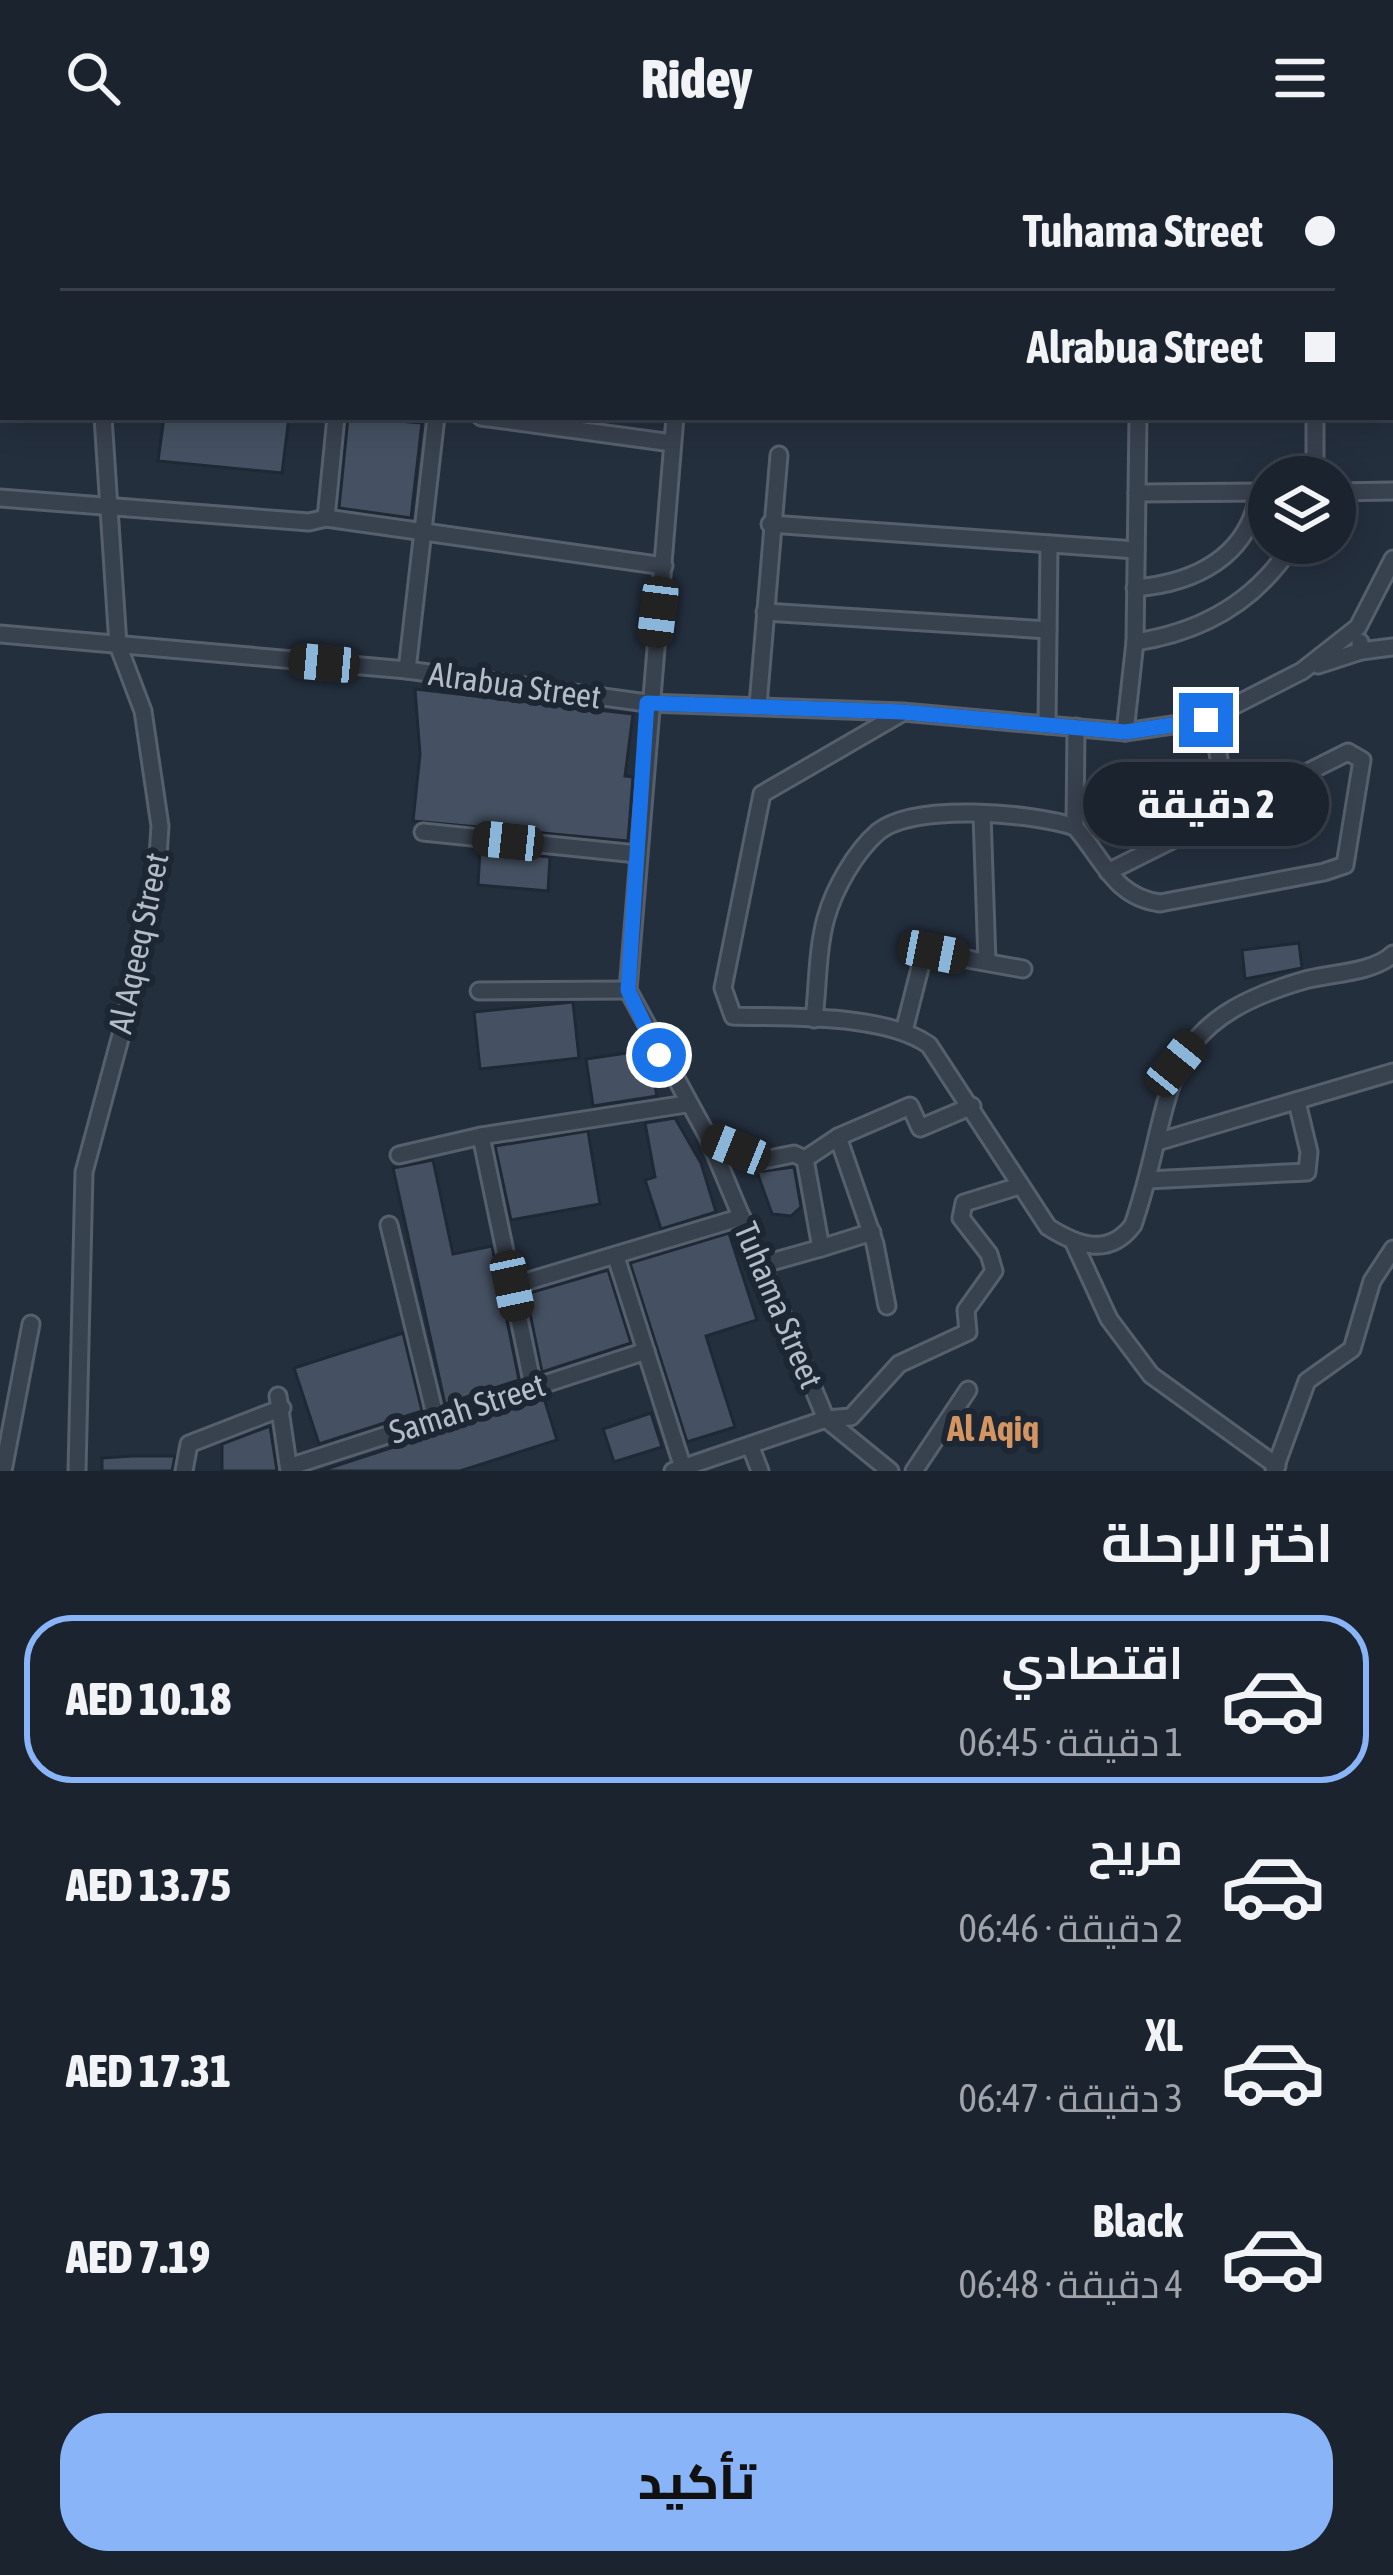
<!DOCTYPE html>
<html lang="ar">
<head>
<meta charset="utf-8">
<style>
	body { margin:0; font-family:"Asap Condensed",Cairo,sans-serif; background:#282f3a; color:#f1f3f6; direction:rtl; height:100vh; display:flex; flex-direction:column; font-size:45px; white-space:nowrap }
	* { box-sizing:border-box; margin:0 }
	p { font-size:39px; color:#a0a4aa }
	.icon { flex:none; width:66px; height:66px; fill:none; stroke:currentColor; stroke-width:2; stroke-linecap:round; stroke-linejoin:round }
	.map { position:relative; height:1315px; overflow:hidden; direction:ltr }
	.panel { display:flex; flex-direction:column; background:#1b232e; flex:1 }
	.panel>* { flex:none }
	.top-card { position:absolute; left:0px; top:0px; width:1395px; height:264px; box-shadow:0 6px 30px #0003,0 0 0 3px #39404a; direction:rtl; display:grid; align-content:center; height:264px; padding:0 60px; background:#1b232e }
	.controls { position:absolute; left:1248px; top:300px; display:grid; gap:24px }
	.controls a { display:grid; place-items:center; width:108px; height:108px; border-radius:50%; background:#1b232e; box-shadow:0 6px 30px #0003,0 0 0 3px #39404a; font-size:60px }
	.end { position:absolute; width:54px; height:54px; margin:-27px; border:15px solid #1a73e8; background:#fff; box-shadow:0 0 0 6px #fff }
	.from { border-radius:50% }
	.bubble { position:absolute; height:84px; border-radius:42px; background:#1b232e; box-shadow:0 6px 30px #0003,0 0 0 3px #39404a; font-size:39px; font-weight:800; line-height:84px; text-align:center; direction:rtl }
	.car { position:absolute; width:36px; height:72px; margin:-36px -18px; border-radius:15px; box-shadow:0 0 9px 3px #0007; background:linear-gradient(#222 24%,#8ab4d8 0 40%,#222 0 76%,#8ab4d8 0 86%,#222 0) }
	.top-card b { display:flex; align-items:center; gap:42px; height:114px; font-size:45px }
	.top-card b+b { border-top:3px solid #39404a }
	.top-card i { width:30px; height:30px; background:#f1f3f6 }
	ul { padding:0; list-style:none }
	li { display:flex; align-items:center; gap:36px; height:168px; margin:0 24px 18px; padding:0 36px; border:6px solid transparent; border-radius:48px }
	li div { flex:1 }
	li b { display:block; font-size:45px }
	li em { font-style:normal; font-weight:800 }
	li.current { border-color:#8ab4f8 }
	li>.icon { width:108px; height:108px; stroke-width:1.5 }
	h2 { padding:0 60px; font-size:54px; line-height:144px }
	.button { display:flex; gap:24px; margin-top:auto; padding:24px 60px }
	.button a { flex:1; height:138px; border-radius:48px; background:#8ab4f8; color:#111; font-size:48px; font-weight:800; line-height:138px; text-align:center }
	header { display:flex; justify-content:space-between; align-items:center; height:156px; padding:0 60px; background:#1b232e; font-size:54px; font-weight:800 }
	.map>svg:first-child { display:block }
	.building { fill:#455162; stroke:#1f2835; stroke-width:3 }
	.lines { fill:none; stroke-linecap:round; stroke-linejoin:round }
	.service-casing { stroke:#565f6c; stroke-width:14 }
	.minor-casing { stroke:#565f6c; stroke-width:21 }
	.secondary-casing { stroke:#565f6c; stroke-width:27 }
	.service { stroke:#38414e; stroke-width:8 }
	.minor { stroke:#38414e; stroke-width:15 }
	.secondary { stroke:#465061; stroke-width:21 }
	.route { stroke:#1a73e8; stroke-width:15 }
	.labels { text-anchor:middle; stroke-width:12; stroke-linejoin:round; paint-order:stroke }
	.street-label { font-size:33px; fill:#b4bcc9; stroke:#1d2633 }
	.neighbourhood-label { font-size:36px; font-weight:bold; fill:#d59563; stroke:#1d2633 }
</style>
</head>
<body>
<header><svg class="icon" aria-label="menu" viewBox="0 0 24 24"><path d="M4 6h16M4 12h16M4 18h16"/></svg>Ridey<svg class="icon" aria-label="search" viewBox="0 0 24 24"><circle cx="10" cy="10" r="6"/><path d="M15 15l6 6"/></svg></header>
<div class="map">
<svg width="1393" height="1315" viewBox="0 0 1393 1315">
	<rect width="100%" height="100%" fill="#242f3e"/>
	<g class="building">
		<path d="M 164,261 L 289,261 L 282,317 L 158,305 Z"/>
		<path d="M 348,261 L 422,267 L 411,362 L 339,352 Z"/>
		<path d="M 415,533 L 633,558 L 625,620 L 633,621 L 628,685 L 413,665 L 420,598 Z"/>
		<path d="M 480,694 L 550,701 L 548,735 L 478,729 Z"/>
		<path d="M 1299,787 L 1302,812 L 1245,823 L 1242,794 Z"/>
		<path d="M 573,846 L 579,902 L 480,913 L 474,856 Z"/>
		<path d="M 647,894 L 657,940 L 593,950 L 586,903 Z"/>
		<path d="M 675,962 L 701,1007 L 716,1056 L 661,1073 L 645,1024 L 655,1021 L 645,967 Z"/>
		<path d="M 588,975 L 600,1048 L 511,1064 L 495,990 Z"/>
		<path d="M 433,1004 L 453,1098 L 492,1090 L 519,1224 L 445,1248 L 393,1012 Z"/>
		<path d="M 794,1011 L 801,1051 L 791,1060 L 772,1058 L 757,1016 Z"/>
		<path d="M 729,1077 L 757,1164 L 706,1180 L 735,1271 L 687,1286 L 630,1107 Z"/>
		<path d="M 608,1114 L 631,1187 L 542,1216 L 526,1138 Z"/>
		<path d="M 403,1177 L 422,1255 L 319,1288 L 294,1212 Z"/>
		<path d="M 544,1242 L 557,1284 L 460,1315 L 320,1315 Z"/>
		<path d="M 651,1257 L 662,1291 L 614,1306 L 603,1273 Z"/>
		<path d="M 270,1270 L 277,1315 L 222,1315 L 222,1288 Z"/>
		<path d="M 133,1300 L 175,1300 L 172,1315 L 102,1315 L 102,1302 Z"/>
	</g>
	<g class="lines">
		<g class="service-casing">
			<g id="service">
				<path d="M 0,127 L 3,128"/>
				<path d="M 0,181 L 3,181"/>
			</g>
		</g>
		<g class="minor-casing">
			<g id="minor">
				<path d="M 98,0 L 98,3"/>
				<path d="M 215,0 L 215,3"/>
				<path d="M 319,0 L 319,3"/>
				<path d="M 531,0 L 531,3"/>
				<path d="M 626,0 L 626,3"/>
				<path d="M 714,0 L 715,3"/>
				<path d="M 824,3 L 824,0"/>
				<path d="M 1330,3 L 1332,0"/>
				<path d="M 1392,42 L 1393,42"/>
				<path d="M 0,216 L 3,217"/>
				<path d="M 481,261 L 672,287"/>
				<path d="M 675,261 L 628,834 L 708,981 L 826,1263 L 890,1315"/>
				<path d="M 1315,321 L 1315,261"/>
				<path d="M 1335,336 L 1393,335"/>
				<path d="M 1137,337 L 1266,336"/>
				<path d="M 0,342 L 309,366 L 326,362 L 664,410"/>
				<path d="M 326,362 L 336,261"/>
				<path d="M 770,368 L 1136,394"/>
				<path d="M 1135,432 C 1196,427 1249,400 1259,336"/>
				<path d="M 765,456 L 1048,474"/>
				<path d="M 0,478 L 407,514 L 647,547 L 903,556 L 1125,576 L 1206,564 L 1302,515 L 1358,471 L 1393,403"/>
				<path d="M 1135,486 C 1202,476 1257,445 1293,387"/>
				<path d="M 1360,486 L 1361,495 L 1393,491"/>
				<path d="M 1318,509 L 1361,495"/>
				<path d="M 407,514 L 436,261"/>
				<path d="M 758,549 L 779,299"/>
				<path d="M 900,558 L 762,638 L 723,832 L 733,860 C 789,862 883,857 929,889 L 1048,1071 C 1078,1090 1109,1101 1133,1069 C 1178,939 1148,869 1305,824 C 1331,817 1373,817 1393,798"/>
				<path d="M 1212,562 L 1228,655"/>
				<path d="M 1047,569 L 1049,388"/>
				<path d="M 1125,576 L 1135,486 L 1138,261"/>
				<path d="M 982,658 L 987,806"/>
				<path d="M 1075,671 C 1104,704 1114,741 1160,747 L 1324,716 L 1345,709 L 1362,604 L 1348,596 L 1108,716"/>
				<path d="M 423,676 L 637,698"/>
				<path d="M 479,835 L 628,834"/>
				<path d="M 814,863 C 818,831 817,794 826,762 C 834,733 855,696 878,676 C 914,646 1033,657 1075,671 L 1076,571"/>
				<path d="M 904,875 L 923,800 L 934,797 L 1023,813"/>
				<path d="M 481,980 L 533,1230"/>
				<path d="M 708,981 L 759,1005 L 794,998 L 805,1003 L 838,981 L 910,950 L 920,972 L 972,950"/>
				<path d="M 838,981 L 875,1088 L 887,1150"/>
				<path d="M 1157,986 L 1393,916"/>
				<path d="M 399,999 L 481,980 L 686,948"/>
				<path d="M 1148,1024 L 1307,1016 L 1309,996 L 1297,946"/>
				<path d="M 389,1069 L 436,1263"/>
				<path d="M 1074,1087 L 1109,1163 L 1151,1219 L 1277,1310"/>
				<path d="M 821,1092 L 872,1076"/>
				<path d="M 616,1101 L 683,1312"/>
				<path d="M 764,1108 L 821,1092 L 805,1003"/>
				<path d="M 512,1130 L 742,1061"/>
				<path d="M 278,1240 L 289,1315"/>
				<path d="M 750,1289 L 760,1315"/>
				<path d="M 289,1311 L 646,1195"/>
				<path d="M 3,1315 L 31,1168"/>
				<path d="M 77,1315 L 84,1016 L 125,864 L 157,716 L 160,670 L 143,555 L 118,489 L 103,261"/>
				<path d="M 184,1315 L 189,1288 L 282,1252"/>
				<path d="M 673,1315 L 826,1263 L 851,1261 L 899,1208 L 968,1176 L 966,1154 L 994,1115 L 989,1098 L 961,1062 L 964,1047 L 1019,1030"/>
				<path d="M 914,1315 L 968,1234"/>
				<path d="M 1274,1315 L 1307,1225 L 1352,1193 L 1372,1125 L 1393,1093"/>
			</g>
		</g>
		<g class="secondary-casing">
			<g id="secondary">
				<path d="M 0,64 L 3,64"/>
				<path d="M 0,95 L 3,96"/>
				<path d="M 1392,132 L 1393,132"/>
				<path d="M 1392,159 L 1393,159"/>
			</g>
		</g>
		<use href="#service" class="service"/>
		<use href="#minor" class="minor"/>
		<use href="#secondary" class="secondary"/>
	</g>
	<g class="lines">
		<path class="route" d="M 659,899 L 628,834 L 647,547 L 903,556 L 1125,576 L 1206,564"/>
	</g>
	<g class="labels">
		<g class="street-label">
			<text transform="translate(515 529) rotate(8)" y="12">Alrabua Street</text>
			<text transform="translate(138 787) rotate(-78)" y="12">Al Aqeeq Street</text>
			<text transform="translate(779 1149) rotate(67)" y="12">Tuhama Street</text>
			<text transform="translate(467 1252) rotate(-18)" y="12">Samah Street</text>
		</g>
		<g class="neighbourhood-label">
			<text x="993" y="1285">Al Aqiq</text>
		</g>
	</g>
</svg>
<div class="controls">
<a><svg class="icon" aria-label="layers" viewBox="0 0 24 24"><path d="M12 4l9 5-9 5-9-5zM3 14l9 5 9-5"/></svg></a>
</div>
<i class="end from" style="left:659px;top:899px"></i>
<i class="end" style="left:1206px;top:564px"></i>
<div class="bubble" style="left:1083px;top:606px;width:246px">2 دقيقة</div>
<i class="car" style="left:658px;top:456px;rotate:187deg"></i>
<i class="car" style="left:324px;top:507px;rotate:275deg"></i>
<i class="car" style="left:508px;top:685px;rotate:276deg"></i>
<i class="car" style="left:934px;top:796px;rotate:101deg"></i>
<i class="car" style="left:1176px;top:908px;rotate:39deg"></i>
<i class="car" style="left:736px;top:993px;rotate:292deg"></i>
<i class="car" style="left:512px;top:1130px;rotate:168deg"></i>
<div class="top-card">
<b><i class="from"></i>Tuhama Street</b>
<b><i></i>Alrabua Street</b>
</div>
</div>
<section class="panel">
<h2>اختر الرحلة</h2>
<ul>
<li class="current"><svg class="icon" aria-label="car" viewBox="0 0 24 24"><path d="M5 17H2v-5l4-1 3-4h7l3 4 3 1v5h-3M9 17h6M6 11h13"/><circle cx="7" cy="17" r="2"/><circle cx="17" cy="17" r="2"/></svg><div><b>اقتصادي</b><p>1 دقيقة · 06:45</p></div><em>AED 10.18</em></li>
<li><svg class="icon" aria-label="car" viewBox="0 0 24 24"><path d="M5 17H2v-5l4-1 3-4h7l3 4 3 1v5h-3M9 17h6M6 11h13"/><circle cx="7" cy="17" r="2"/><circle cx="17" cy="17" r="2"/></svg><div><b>مريح</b><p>2 دقيقة · 06:46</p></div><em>AED 13.75</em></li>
<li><svg class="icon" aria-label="car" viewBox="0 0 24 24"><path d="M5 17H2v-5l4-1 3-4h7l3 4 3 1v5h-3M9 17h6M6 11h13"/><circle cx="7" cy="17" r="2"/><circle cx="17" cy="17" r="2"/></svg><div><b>XL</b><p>3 دقيقة · 06:47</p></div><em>AED 17.31</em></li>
<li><svg class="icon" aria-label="car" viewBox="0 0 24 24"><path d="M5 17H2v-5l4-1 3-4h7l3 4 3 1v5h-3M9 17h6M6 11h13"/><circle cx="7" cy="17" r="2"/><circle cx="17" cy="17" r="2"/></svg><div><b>Black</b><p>4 دقيقة · 06:48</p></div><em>AED 7.19</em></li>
</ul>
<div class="button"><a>تأكيد</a></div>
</section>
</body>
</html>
